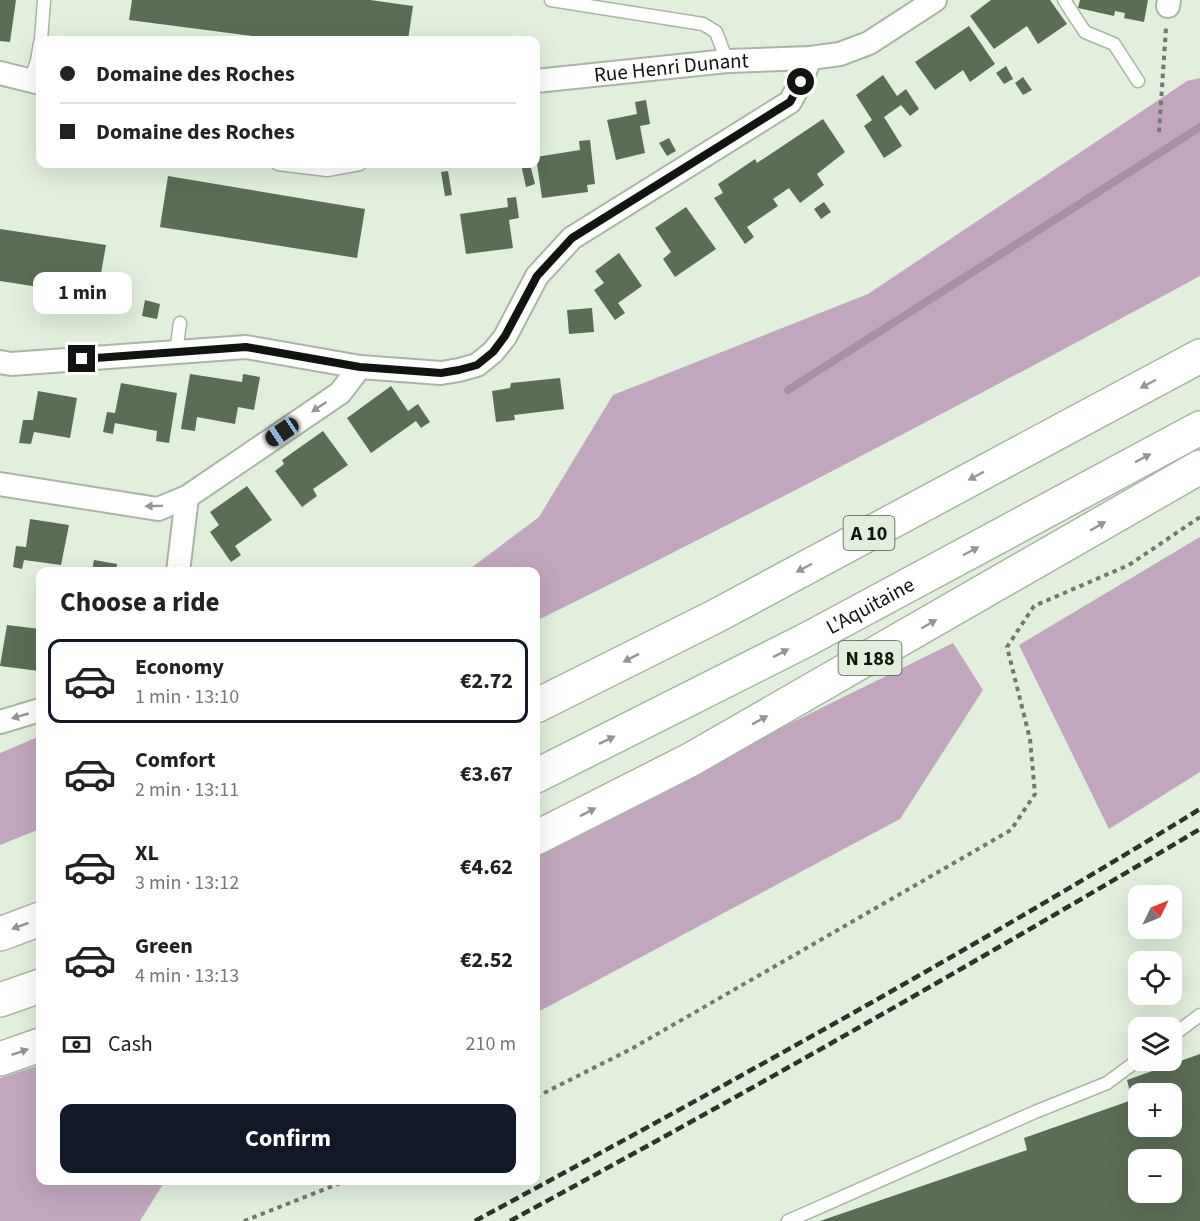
<!DOCTYPE html>
<html lang="en">
<head>
<meta charset="utf-8">
<style>
	body { margin:0; font-family:"Source Sans 3",sans-serif; background:#f2f2f2; color:#222; height:100vh; display:flex; flex-direction:column; font-size:22px; white-space:nowrap }
	* { box-sizing:border-box; margin:0 }
	p { font-size:20px; color:#767676 }
	.icon { flex:none; width:33px; height:33px; fill:none; stroke:currentColor; stroke-width:2; stroke-linecap:round; stroke-linejoin:round }
	.map { position:relative; flex:1; overflow:hidden }
	.panel { position:absolute; left:36px; top:567px; width:504px; height:618px; display:flex; flex-direction:column; background:#fff; border-radius:12px; box-shadow:0 6px 24px #0002 }
	.panel>* { flex:none }
	.top-card { position:absolute; left:36px; top:36px; width:504px; height:132px; border-radius:12px; box-shadow:0 6px 24px #0002; display:grid; align-content:center; height:132px; padding:0 24px; background:#fff }
	.needle { width:39px; rotate:47deg }
	.controls { position:absolute; left:1128px; top:885px; display:grid; gap:12px }
	.controls a { display:grid; place-items:center; width:54px; height:54px; border-radius:12px; background:#fff; box-shadow:0 6px 24px #0002; font-size:30px }
	.end { position:absolute; width:27px; height:27px; margin:-14px; border:8px solid #11150f; background:#fff; box-shadow:0 0 0 3px #fff }
	.from { border-radius:50% }
	.bubble { position:absolute; height:42px; border-radius:12px; background:#fff; box-shadow:0 6px 24px #0002; font-size:20px; font-weight:700; line-height:42px; text-align:center }
	.car { position:absolute; width:18px; height:36px; margin:-18px -9px; border-radius:8px; box-shadow:0 0 4px 2px #0007; background:linear-gradient(#222 24%,#8ab4d8 0 40%,#222 0 76%,#8ab4d8 0 86%,#222 0) }
	.top-card b { display:flex; align-items:center; gap:21px; height:57px; font-size:22px }
	.top-card b+b { border-top:2px solid #e0e0e0 }
	.top-card i { width:15px; height:15px; background:#222 }
	ul { padding:0; list-style:none }
	li { display:flex; align-items:center; gap:18px; height:84px; margin:0 12px 9px; padding:0 12px; border:3px solid transparent; border-radius:12px }
	li div { flex:1 }
	li b { display:block; font-size:22px }
	li em { font-style:normal; font-weight:700 }
	li.selected { border-color:#111827 }
	li>.icon { width:54px; height:54px; stroke-width:1.5 }
	h2 { padding:0 24px; font-size:27px; line-height:72px }
	.pay { display:flex; align-items:center; gap:15px; height:66px; padding:0 24px; font-size:22px }
	.pay p { margin-inline-start:auto }
	.cta { display:flex; gap:12px; margin-top:auto; padding:12px 24px }
	.cta a { flex:1; height:69px; border-radius:12px; background:#111827; color:#fff; font-size:24px; font-weight:700; line-height:69px; text-align:center }
	.map>svg:first-child { display:block }
	.forest { fill:#c2a6bd }
	.lines { fill:none; stroke-linecap:round; stroke-linejoin:round }
	.stream { stroke:#a98fa5; stroke-width:8 }
	.building { fill:#5b6e55; fill-rule:evenodd }
	.service-casing { stroke:#a8b6a4; stroke-width:15 }
	.minor-casing { stroke:#a8b6a4; stroke-width:26 }
	.motorway-casing { stroke:#a8b6a4; stroke-width:36 }
	.path { stroke:#727a6e; stroke-width:4; stroke-dasharray:4.5 4.5; stroke-linecap:butt }
	.service { stroke:#fff; stroke-width:12 }
	.minor { stroke:#fff; stroke-width:22 }
	.motorway { stroke:#fff; stroke-width:33 }
	.rail { stroke:#2e332c; stroke-width:4.5; stroke-dasharray:9 4.5; stroke-linecap:butt }
	.oneway { fill:#949693 }
	.route { stroke:#11150f; stroke-width:8 }
	.labels { text-anchor:middle; stroke-width:4.5; stroke-linejoin:round; paint-order:stroke }
	.shield { fill:#e1efdc; stroke:#4f564c; stroke-width:1.5 }
	.shield-label { font-size:20px; font-weight:bold; fill:#11150f }
	.street-label { font-size:21px; fill:#11150f; stroke:#e1efdc }
</style>
</head>
<body>
<div class="map">
<svg width="1200" height="1221" viewBox="0 0 1200 1221">
	<rect width="100%" height="100%" fill="#e1efdc"/>
	<g class="forest">
		<path d="M 1200,78 L 1200,276 C 980,395 759,511 536,621 L 536,572 L 467,571 L 539,517 L 613,395 L 868,294 L 1187,81 Z"/>
		<path d="M 1200,537 L 1200,772 L 1109,829 L 1019,645 Z"/>
		<path d="M 953,643 L 983,690 L 900,819 L 536,1013 L 536,849 Z"/>
		<path d="M 40,736 L 40,829 L 0,845 L 0,753 Z"/>
		<path d="M 40,1065 L 40,1180 L 165,1181 L 140,1221 L 0,1221 L 0,1078 Z"/>
	</g>
	<g class="lines">
		<path class="stream" d="M 788,390 L 1200,127"/>
	</g>
	<g class="building">
		<path d="M 0,0 L 16,0 L 10,42 L 0,41 Z"/>
		<path d="M 132,0 L 370,0 L 413,6 L 408,40 L 283,40 L 129,20 Z"/>
		<path d="M 991,0 L 1050,0 L 1067,24 L 1038,44 L 1027,26 L 994,49 L 970,16 Z"/>
		<path d="M 1080,0 L 1148,0 L 1144,22 L 1124,18 L 1125,13 L 1115,11 L 1114,16 L 1078,8 Z"/>
		<path d="M 969,26 L 995,64 L 970,82 L 963,70 L 935,90 L 915,62 Z"/>
		<path d="M 1006,66 L 1013,79 L 1004,84 L 996,73 Z"/>
		<path d="M 883,75 L 897,96 L 906,89 L 919,109 L 910,116 L 901,105 L 884,117 L 902,146 L 884,158 L 864,126 L 872,120 L 856,95 Z"/>
		<path d="M 1023,77 L 1032,90 L 1023,95 L 1015,83 Z"/>
		<path d="M 646,100 L 650,124 L 640,126 L 645,153 L 616,160 L 607,120 L 637,114 L 635,102 Z"/>
		<path d="M 823,119 L 845,152 L 817,174 L 824,185 L 800,203 L 789,188 L 773,199 L 778,206 L 747,227 L 754,237 L 745,244 L 714,198 L 723,193 L 718,184 L 755,159 L 757,163 Z"/>
		<path d="M 669,138 L 676,151 L 667,156 L 659,143 Z"/>
		<path d="M 590,140 L 595,184 L 587,185 L 588,192 L 542,198 L 536,157 L 580,150 L 579,141 Z"/>
		<path d="M 521,164 L 530,164 L 535,184 L 526,187 Z"/>
		<path d="M 448,171 L 452,195 L 445,196 L 441,172 Z"/>
		<path d="M 168,176 L 365,209 L 357,258 L 160,227 Z"/>
		<path d="M 516,197 L 519,218 L 509,220 L 513,248 L 466,254 L 460,214 L 508,207 L 507,198 Z"/>
		<path d="M 824,202 L 831,212 L 821,219 L 814,209 Z"/>
		<path d="M 686,207 L 716,249 L 675,277 L 663,259 L 671,252 L 655,228 Z"/>
		<path d="M 0,229 L 106,245 L 97,296 L 0,281 Z"/>
		<path d="M 619,253 L 642,286 L 618,303 L 625,313 L 615,320 L 594,290 L 604,283 L 595,271 Z"/>
		<path d="M 145,300 L 160,304 L 157,319 L 142,316 Z"/>
		<path d="M 592,308 L 594,332 L 569,334 L 567,310 Z"/>
		<path d="M 190,374 L 242,382 L 243,374 L 260,377 L 254,410 L 238,407 L 235,424 L 197,417 L 195,431 L 181,429 Z"/>
		<path d="M 560,378 L 564,409 L 514,415 L 515,420 L 496,422 L 492,391 L 510,388 L 511,383 Z"/>
		<path d="M 121,383 L 177,393 L 169,443 L 156,441 L 157,431 L 115,423 L 113,434 L 103,432 L 107,412 L 115,413 Z"/>
		<path d="M 391,386 L 408,411 L 418,404 L 430,422 L 421,428 L 416,421 L 371,453 L 347,418 Z"/>
		<path d="M 38,391 L 77,398 L 70,438 L 34,432 L 31,444 L 19,443 L 23,420 L 33,420 Z"/>
		<path d="M 323,431 L 348,465 L 313,489 L 317,496 L 302,507 L 275,471 L 284,464 L 282,460 Z"/>
		<path d="M 247,486 L 272,520 L 235,546 L 241,555 L 231,562 L 210,532 L 219,525 L 210,512 Z"/>
		<path d="M 30,519 L 69,525 L 61,565 L 24,560 L 22,569 L 13,567 L 16,546 L 26,547 Z"/>
		<path d="M 94,560 L 117,564 L 116,572 L 92,571 Z"/>
		<path d="M 7,625 L 40,629 L 39,671 L 0,666 Z"/>
		<path d="M 1200,1054 L 1200,1221 L 820,1221 L 1027,1150 L 1024,1138 L 1132,1100 L 1127,1080 ZM 1138,1094 L 1172,1094 L 1172,1126 L 1138,1126 ZM 1138,1160 L 1172,1160 L 1172,1192 L 1138,1192 Z"/>
	</g>
	<g class="lines">
		<g class="service-casing">
			<g id="service">
				<path d="M 551,0 L 703,24 L 716,32 L 727,61"/>
				<path d="M 1064,0 L 1085,32 L 1114,44 L 1138,81"/>
				<path d="M 41,40 L 44,0"/>
				<path d="M 30,81 L 37,61 L 40,43"/>
				<path d="M 278,164 L 327,170 L 360,164"/>
				<path d="M 176,352 L 180,323"/>
				<path d="M 1172,1036 L 1200,1015"/>
				<path d="M 788,1221 L 1035,1112 L 1107,1083 L 1138,1060"/>
			</g>
		</g>
		<g class="minor-casing">
			<g id="minor">
				<path d="M 1168,6 L 1169,0"/>
				<path d="M 0,73 L 40,83"/>
				<path id="s1" d="M 536,81 L 727,61 L 810,58 L 840,54 L 869,43 L 935,0"/>
				<path d="M 0,362 L 11,364 L 246,347 L 360,367 L 441,373 L 459,370 L 477,365 L 493,352 L 505,337 L 537,276 L 572,238 L 790,102 L 801,82 L 810,58"/>
				<path d="M 0,484 L 158,509 L 187,497 L 340,393 L 360,367"/>
				<path d="M 178,572 L 187,497"/>
				<path d="M 0,722 L 40,710"/>
			</g>
		</g>
		<g class="motorway-casing">
			<g id="motorway">
				<path d="M 536,706 L 716,616 L 1200,356"/>
				<path id="s2" d="M 536,776 L 808,639 L 1200,428"/>
				<path d="M 536,838 L 690,760 L 1200,467"/>
				<path d="M 0,934 L 40,919"/>
				<path d="M 0,1000 L 40,986"/>
				<path d="M 0,1059 L 40,1045"/>
			</g>
		</g>
		<g class="path">
			<path d="M 1159,132 L 1166,28"/>
			<path d="M 536,1097 L 633,1048 L 1011,830 L 1035,794 L 1030,739 L 1007,647 L 1034,606 L 1129,565 L 1200,517"/>
			<path d="M 244,1221 L 348,1180"/>
		</g>
		<use href="#service" class="service"/>
		<use href="#minor" class="minor"/>
		<use href="#motorway" class="motorway"/>
		<g class="rail">
			<path d="M 475,1221 C 719,1089 963,955 1200,809"/>
			<path d="M 510,1221 C 743,1095 973,964 1200,829"/>
		</g>
	</g>
	<defs><path id="oneway-solid" d="M-6-.8H1V-3.2L6.5 0L1 3.2V.8H-6Z" transform="scale(1.5)"/></defs>
	<g class="oneway">
		<use href="#oneway-solid" transform="translate(1148 384) rotate(152)"/>
		<use href="#oneway-solid" transform="translate(319 407) rotate(146)"/>
		<use href="#oneway-solid" transform="translate(1143 458) rotate(-28)"/>
		<use href="#oneway-solid" transform="translate(976 476) rotate(152)"/>
		<use href="#oneway-solid" transform="translate(154 506) rotate(179)"/>
		<use href="#oneway-solid" transform="translate(1098 526) rotate(-30)"/>
		<use href="#oneway-solid" transform="translate(971 551) rotate(-28)"/>
		<use href="#oneway-solid" transform="translate(804 568) rotate(152)"/>
		<use href="#oneway-solid" transform="translate(929 624) rotate(-30)"/>
		<use href="#oneway-solid" transform="translate(781 653) rotate(-27)"/>
		<use href="#oneway-solid" transform="translate(631 658) rotate(153)"/>
		<use href="#oneway-solid" transform="translate(20 716) rotate(164)"/>
		<use href="#oneway-solid" transform="translate(760 720) rotate(-29)"/>
		<use href="#oneway-solid" transform="translate(607 740) rotate(-26)"/>
		<use href="#oneway-solid" transform="translate(588 812) rotate(-27)"/>
		<use href="#oneway-solid" transform="translate(20 926) rotate(160)"/>
		<use href="#oneway-solid" transform="translate(20 1052) rotate(-19)"/>
	</g>
	<g class="lines">
		<path class="route" d="M 82,359 L 246,347 L 360,367 L 441,373 L 459,370 L 477,365 L 493,352 L 505,336 L 537,276 L 572,238 L 790,102 L 801,82"/>
	</g>
	<g class="labels">
		<g class="shield">
			<rect x="843.5" y="516" width="51" height="34" rx="4.5"/>
			<rect x="838.5" y="641" width="63" height="34" rx="4.5"/>
		</g>
		<g class="shield-label">
			<text x="869" y="540">A 10</text>
			<text x="870" y="665">N 188</text>
		</g>
		<g class="street-label">
			<text dy="7" stroke="none"><textPath href="#s1" startOffset="136">Rue Henri Dunant</textPath></text>
			<text dy="7" stroke="none"><textPath href="#s2" startOffset="375">L'Aquitaine</textPath></text>
		</g>
	</g>
</svg>
<div class="controls">
<a><svg class="needle" viewBox="-14 -14 28 28"><path d="M0-13l5 13h-10z" fill="#e53935"/><path d="M0 13l5-13h-10z" fill="#767676"/></svg></a>
<a><svg class="icon" aria-label="locate" viewBox="0 0 24 24"><circle cx="12" cy="12" r="6"/><path d="M12 2v4M12 18v4M2 12h4M18 12h4"/></svg></a>
<a><svg class="icon" aria-label="layers" viewBox="0 0 24 24"><path d="M12 4l9 5-9 5-9-5zM3 14l9 5 9-5"/></svg></a>
<a>+</a>
<a>−</a>
</div>
<i class="end from" style="left:801px;top:82px"></i>
<i class="end" style="left:82px;top:359px"></i>
<div class="bubble" style="left:33px;top:272px;width:99px">1 min</div>
<i class="car" style="left:282px;top:432px;rotate:236deg"></i>
<div class="top-card">
<b><i class="from"></i>Domaine des Roches</b>
<b><i></i>Domaine des Roches</b>
</div>
<section class="panel">
<h2>Choose a ride</h2>
<ul>
<li class="selected"><svg class="icon" aria-label="car" viewBox="0 0 24 24"><path d="M5 17H2v-5l4-1 3-4h7l3 4 3 1v5h-3M9 17h6M6 11h13"/><circle cx="7" cy="17" r="2"/><circle cx="17" cy="17" r="2"/></svg><div><b>Economy</b><p>1 min · 13:10</p></div><em>€2.72</em></li>
<li><svg class="icon" aria-label="car" viewBox="0 0 24 24"><path d="M5 17H2v-5l4-1 3-4h7l3 4 3 1v5h-3M9 17h6M6 11h13"/><circle cx="7" cy="17" r="2"/><circle cx="17" cy="17" r="2"/></svg><div><b>Comfort</b><p>2 min · 13:11</p></div><em>€3.67</em></li>
<li><svg class="icon" aria-label="car" viewBox="0 0 24 24"><path d="M5 17H2v-5l4-1 3-4h7l3 4 3 1v5h-3M9 17h6M6 11h13"/><circle cx="7" cy="17" r="2"/><circle cx="17" cy="17" r="2"/></svg><div><b>XL</b><p>3 min · 13:12</p></div><em>€4.62</em></li>
<li><svg class="icon" aria-label="car" viewBox="0 0 24 24"><path d="M5 17H2v-5l4-1 3-4h7l3 4 3 1v5h-3M9 17h6M6 11h13"/><circle cx="7" cy="17" r="2"/><circle cx="17" cy="17" r="2"/></svg><div><b>Green</b><p>4 min · 13:13</p></div><em>€2.52</em></li>
</ul>
<div class="pay"><svg class="icon" aria-label="cash" viewBox="0 0 24 24"><path d="M3 7h18v10H3z"/><circle cx="12" cy="12" r="2"/></svg>Cash<p>210 m</p></div>
<div class="cta"><a>Confirm</a></div>
</section>
</div>
</body>
</html>
